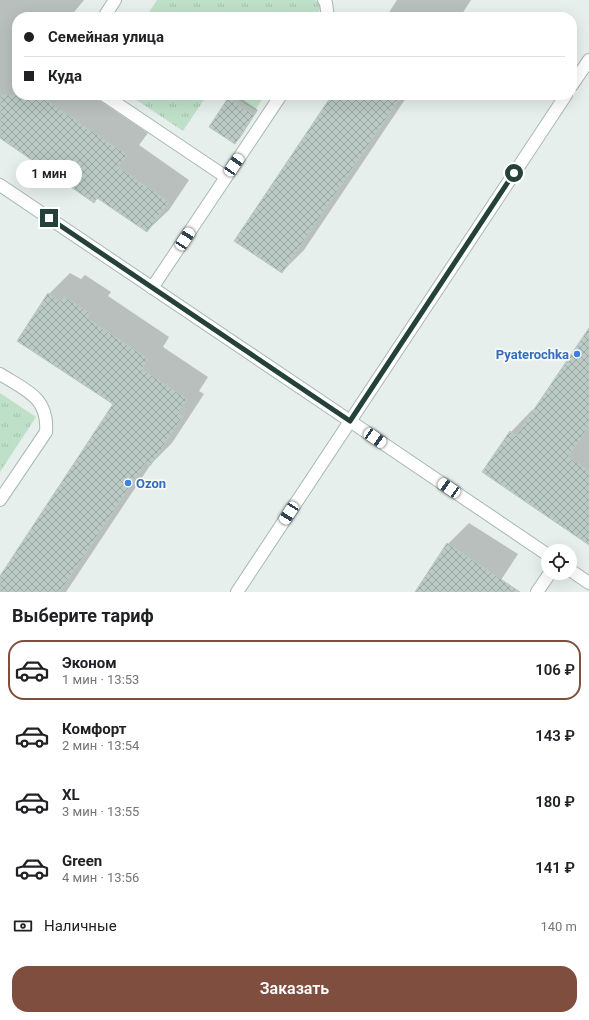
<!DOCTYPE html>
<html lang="ru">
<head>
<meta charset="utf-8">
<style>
	body { margin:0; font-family:Roboto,sans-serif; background:#f6f6f6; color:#202124; height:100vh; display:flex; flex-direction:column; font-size:15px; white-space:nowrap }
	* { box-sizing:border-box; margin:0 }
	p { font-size:13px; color:#757577 }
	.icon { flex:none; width:22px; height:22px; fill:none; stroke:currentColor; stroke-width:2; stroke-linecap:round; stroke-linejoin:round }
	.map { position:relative; height:592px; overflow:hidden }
	.details { display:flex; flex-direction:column; background:#fff; flex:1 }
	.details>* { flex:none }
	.banner { position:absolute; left:12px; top:12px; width:565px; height:88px; border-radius:16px; box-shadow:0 4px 16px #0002; display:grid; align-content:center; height:88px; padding:0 12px; background:#fff }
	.fabs { position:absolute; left:541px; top:544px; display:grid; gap:8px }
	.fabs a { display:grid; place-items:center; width:36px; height:36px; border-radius:50%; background:#fff; box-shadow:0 4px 16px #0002; font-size:20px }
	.end { position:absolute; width:18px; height:18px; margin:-9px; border:5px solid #24423a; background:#fff; box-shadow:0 0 0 2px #fff }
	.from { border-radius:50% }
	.bubble { position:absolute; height:28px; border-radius:14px; background:#fff; box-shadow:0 4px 16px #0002; font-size:13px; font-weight:600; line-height:28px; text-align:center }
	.car { position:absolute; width:12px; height:24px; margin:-12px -6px; border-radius:5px; box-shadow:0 0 3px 1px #0007; background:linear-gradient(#fff 24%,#345 0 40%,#fff 0 76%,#345 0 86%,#fff 0) }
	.banner b { display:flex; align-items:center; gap:14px; height:38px; font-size:15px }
	.banner b+b { border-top:1px solid #e0e0e0 }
	.banner i { width:10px; height:10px; background:#202124 }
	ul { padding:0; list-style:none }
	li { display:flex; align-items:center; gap:12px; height:60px; margin:0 8px 6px; padding:0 4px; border:2px solid transparent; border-radius:16px }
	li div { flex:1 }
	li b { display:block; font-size:15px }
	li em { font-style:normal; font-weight:600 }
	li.active { border-color:#7f4e3f }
	li>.icon { width:36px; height:36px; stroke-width:1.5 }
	h2 { padding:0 12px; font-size:18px; line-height:48px }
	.pay { display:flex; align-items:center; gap:10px; height:44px; padding:0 12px; font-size:15px }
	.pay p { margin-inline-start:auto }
	.action { display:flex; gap:8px; margin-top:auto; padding:8px 12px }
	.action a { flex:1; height:46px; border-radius:16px; background:#7f4e3f; color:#fff; font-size:16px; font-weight:600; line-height:46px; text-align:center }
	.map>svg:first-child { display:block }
	.park { fill:url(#park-tufts) }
	.shadow { fill:#0003 }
	.building { fill:url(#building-cross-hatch); stroke:#b8c9c2 }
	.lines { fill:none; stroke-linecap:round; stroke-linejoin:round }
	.service-casing { stroke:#a8b8b2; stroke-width:14 }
	.minor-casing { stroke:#a8b8b2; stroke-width:14 }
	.service { stroke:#fff; stroke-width:12 }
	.minor { stroke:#fff; stroke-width:12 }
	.route { stroke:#24423a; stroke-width:5 }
	.shop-dot { fill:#3f7fe0; stroke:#f7fbf9; stroke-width:1.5 }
	.labels { text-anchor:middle; stroke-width:3.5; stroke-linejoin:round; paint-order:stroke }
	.shop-label { font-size:13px; font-weight:bold; fill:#366cbe; stroke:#f7fbf9; text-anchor:end }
</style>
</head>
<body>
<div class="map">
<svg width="589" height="592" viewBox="0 0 589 592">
	<defs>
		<pattern id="park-tufts" width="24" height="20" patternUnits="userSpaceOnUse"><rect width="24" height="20" fill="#bfe0c8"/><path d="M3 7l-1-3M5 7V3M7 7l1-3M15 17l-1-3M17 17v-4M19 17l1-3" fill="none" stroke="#a4c1ad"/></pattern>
		<pattern id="building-cross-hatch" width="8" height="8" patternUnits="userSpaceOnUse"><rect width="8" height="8" fill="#bbcac4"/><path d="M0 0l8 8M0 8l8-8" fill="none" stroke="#98a6a0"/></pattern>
	</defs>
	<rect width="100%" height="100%" fill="#e6efeb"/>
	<g class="park">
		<path d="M 157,0 L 315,0 L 323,5 L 315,17 L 146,17 Z"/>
		<path d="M 129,95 L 207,95 L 183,131 Z"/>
		<path d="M 231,95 L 265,95 L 255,110 Z"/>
		<path d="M 0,393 L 36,417 L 0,472 Z"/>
	</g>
	<g class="shadow">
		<path d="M 0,0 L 84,0 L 70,17 L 17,17 L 17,95 L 91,95 L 148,133 L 139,145 L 189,180 L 169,210 L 147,231 L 98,197 L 94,202 L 0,137 Z"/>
		<path d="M 397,0 L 471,0 L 460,17 L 386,17 Z"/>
		<path d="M 232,95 L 236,95 L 258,110 L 240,138 L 235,143 L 229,99 Z"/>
		<path d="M 334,95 L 408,95 L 304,250 L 282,272 Z"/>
		<path d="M 70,273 L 81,279 L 85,275 L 111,292 L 108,296 L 169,337 L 163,347 L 208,377 L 199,391 L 204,394 L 172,443 L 151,464 L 66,592 L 0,592 L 0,578 L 115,404 L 49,294 Z"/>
		<path d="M 589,330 L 589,543 L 511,432 L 532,410 L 534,411 Z"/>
		<path d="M 469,523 L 518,554 L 493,592 L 416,592 L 448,544 Z"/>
	</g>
	<g class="building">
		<path d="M 0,95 L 38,95 L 127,155 L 118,167 L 169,202 L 147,232 L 97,198 L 94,203 L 0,138 Z"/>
		<path d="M 332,95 L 402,95 L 282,273 L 234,241 Z"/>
		<path d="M 228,98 L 254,115 L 235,144 L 209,127 Z"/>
		<path d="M 48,293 L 59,301 L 63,296 L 90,313 L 87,318 L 148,359 L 142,369 L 187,399 L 178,413 L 183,416 L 150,466 L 146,462 L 60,592 L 0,592 L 0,576 L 113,404 L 17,341 Z"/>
		<path d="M 589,328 L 589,426 L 568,457 L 589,471 L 589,545 L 482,472 L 510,431 L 516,436 Z"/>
		<path d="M 447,543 L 520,592 L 415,592 Z"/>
	</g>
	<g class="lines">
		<g class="service-casing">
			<g id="service">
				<path d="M 324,0 L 326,3 L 328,17"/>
				<path d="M 104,17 L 115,0"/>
				<path d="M 104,95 L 226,177"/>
				<path d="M 152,288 L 281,95"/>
				<path d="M 0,374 C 25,390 49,397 46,432 L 0,500"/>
				<path d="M 350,421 L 548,555"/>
				<path d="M 570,570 L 589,583"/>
				<path d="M 537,592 L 550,573"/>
			</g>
		</g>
		<g class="minor-casing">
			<g id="minor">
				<path d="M 572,85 L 589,60"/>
				<path d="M 0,185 L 350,421"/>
				<path d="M 237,592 L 566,95"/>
			</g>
		</g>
		<use href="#service" class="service"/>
		<use href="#minor" class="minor"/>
	</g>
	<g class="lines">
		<path class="route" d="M 49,218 L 350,421 L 514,173"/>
	</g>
	<g class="shop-dot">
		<circle cx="577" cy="354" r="4"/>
		<circle cx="128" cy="483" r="4"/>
	</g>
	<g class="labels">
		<g class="shop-label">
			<text x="569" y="359">Pyaterochka</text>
			<text x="136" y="488" text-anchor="start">Ozon</text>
		</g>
	</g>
</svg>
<div class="fabs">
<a><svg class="icon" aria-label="locate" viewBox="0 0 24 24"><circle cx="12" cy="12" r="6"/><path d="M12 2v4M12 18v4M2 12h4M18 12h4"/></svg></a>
</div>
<i class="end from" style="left:514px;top:173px"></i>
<i class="end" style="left:49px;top:218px"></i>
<div class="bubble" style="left:16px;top:160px;width:66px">1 мин</div>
<i class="car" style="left:234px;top:165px;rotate:34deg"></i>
<i class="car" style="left:185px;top:239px;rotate:33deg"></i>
<i class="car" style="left:375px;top:438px;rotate:124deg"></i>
<i class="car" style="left:449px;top:488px;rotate:304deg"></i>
<i class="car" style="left:289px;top:513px;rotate:213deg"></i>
<div class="banner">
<b><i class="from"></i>Семейная улица</b>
<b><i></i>Куда</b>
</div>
</div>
<section class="details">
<h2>Выберите тариф</h2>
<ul>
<li class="active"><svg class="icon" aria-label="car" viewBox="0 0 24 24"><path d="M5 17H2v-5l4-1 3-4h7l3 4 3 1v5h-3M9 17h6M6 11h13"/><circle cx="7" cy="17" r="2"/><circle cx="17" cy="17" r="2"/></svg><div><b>Эконом</b><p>1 мин · 13:53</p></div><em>106 ₽</em></li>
<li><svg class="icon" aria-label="car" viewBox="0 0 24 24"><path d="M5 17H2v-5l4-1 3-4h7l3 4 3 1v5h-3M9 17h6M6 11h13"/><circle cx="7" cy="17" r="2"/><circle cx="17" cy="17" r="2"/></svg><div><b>Комфорт</b><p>2 мин · 13:54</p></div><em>143 ₽</em></li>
<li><svg class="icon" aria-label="car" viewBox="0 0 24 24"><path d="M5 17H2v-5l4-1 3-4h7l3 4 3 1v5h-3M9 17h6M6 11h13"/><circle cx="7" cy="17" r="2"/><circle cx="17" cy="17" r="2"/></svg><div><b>XL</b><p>3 мин · 13:55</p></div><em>180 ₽</em></li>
<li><svg class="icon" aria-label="car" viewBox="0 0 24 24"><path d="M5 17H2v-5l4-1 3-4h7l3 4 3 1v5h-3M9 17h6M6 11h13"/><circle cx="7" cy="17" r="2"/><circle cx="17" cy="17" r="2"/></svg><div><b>Green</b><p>4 мин · 13:56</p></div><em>141 ₽</em></li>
</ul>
<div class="pay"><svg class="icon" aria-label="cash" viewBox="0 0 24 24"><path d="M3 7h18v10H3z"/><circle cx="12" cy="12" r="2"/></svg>Наличные<p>140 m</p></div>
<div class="action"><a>Заказать</a></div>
</section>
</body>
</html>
